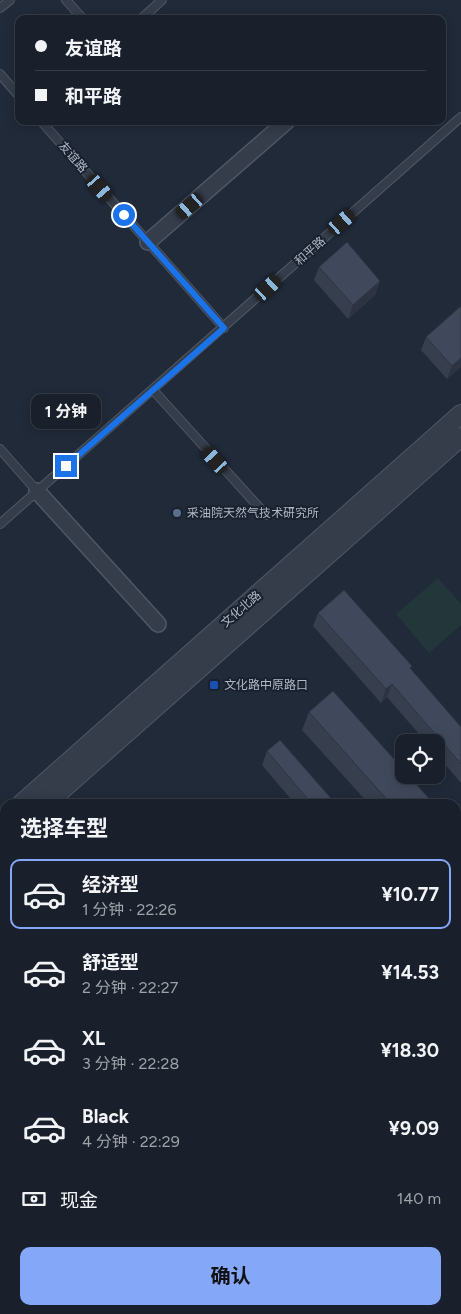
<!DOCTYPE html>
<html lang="zh">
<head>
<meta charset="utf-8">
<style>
	body { margin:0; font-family:Figtree,"Noto Sans SC",sans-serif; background:#222833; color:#f1f3f6; height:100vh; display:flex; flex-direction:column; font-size:19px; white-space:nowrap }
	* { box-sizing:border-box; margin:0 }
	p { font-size:16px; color:#9fa3a9 }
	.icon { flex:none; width:28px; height:28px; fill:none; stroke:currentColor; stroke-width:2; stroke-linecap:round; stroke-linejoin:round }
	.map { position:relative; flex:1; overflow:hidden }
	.sheet { position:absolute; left:0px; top:799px; width:461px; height:516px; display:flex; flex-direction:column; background:#19202b; border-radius:15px 15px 0 0; box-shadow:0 2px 12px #0003,0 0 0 1px #373e47 }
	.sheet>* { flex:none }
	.banner { position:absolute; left:15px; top:15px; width:431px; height:110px; border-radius:10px; box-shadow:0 2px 12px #0003,0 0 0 1px #373e47; display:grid; align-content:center; height:110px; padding:0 20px; background:#19202b }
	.controls { position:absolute; left:395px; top:734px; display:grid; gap:10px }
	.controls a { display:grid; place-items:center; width:50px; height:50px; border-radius:10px; background:#19202b; box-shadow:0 2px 12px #0003,0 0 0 1px #373e47; font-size:25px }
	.end { position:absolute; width:22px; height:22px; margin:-11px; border:6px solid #1a73e8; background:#fff; box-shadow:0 0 0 2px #fff }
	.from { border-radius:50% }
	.bubble { position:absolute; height:35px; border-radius:10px; background:#19202b; box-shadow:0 2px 12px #0003,0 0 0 1px #373e47; font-size:16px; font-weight:700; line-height:35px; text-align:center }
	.car { position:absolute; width:15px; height:30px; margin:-15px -8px; border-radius:6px; box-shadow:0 0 4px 1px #0007; background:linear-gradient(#222 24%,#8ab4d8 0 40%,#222 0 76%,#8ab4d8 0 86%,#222 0) }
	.banner b { display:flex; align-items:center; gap:18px; height:48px; font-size:19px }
	.banner b+b { border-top:1px solid #373e47 }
	.banner i { width:12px; height:12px; background:#f1f3f6 }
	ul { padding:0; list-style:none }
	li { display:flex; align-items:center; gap:15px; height:70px; margin:0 10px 8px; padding:0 10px; border:2px solid transparent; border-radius:10px }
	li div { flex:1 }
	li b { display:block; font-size:19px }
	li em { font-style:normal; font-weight:700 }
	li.on { border-color:#84a7f7 }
	li>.icon { width:45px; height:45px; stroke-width:1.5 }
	h2 { padding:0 20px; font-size:22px; line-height:60px }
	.pay { display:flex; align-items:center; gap:12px; height:55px; padding:0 20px; font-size:19px }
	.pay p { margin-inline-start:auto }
	.cta { display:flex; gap:10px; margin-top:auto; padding:10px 20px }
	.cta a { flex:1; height:58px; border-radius:10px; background:#84a7f7; color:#111; font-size:20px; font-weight:700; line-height:58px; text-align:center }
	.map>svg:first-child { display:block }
	.green { fill:#23363a }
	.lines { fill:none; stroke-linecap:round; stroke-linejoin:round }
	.service-casing { stroke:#505764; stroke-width:10 }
	.minor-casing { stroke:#505764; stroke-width:18 }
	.tertiary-casing { stroke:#505764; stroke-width:20 }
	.primary-casing { stroke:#3e4553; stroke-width:25 }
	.service { stroke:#353c4a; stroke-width:8 }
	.minor { stroke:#353c4a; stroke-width:15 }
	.tertiary { stroke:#353c4a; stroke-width:18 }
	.primary { stroke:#535b6a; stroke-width:22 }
	.wall { fill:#373f4e }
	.shaded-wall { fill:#2d3340 }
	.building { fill:#40495b; stroke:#2d3340 }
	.route { stroke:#1a73e8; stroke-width:6 }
	.service-dot { fill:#5c6f8a; stroke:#1a212e; stroke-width:2 }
	.transit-dot { fill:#1a4fb4; stroke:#1a212e; stroke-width:2 }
	.labels { text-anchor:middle; stroke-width:4; stroke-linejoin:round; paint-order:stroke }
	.street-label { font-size:12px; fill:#b0b7c6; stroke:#1a212e }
	.poi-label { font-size:12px; fill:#b0b7c6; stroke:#1a212e; text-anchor:start }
</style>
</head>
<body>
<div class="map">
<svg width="461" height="1314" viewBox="0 0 461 1314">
	<rect width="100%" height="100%" fill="#212a39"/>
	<path class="green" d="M 438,578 L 461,604 L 461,625 L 429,653 L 396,614 Z"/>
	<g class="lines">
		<g class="service-casing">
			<g id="service">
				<path d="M 66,0 L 83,19"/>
				<path d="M 0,8 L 10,0"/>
				<path d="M 141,19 L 162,0"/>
				<path d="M 0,74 L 19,96"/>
				<path d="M 41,121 L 224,328"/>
				<path d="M 153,390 L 266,515"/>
				<path d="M 0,449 L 37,491"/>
				<path d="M 0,524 L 461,117"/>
				<path d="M 456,1197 L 461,1193"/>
				<path d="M 404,1310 L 404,1314"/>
			</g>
		</g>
		<g class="minor-casing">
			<g id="minor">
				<path d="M 148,242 L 287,121"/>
				<path d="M 37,491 L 158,624"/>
			</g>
		</g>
		<g class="tertiary-casing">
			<g id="tertiary">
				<path d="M 21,804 L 461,414"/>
				<path d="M 46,804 L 461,437"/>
				<path d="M 0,822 L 5,818"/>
				<path d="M 0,844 L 5,840"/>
			</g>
		</g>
		<g class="primary-casing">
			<g id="primary">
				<path d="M 0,1039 L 5,1045"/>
				<path d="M 0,1069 L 5,1074"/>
				<path d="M 214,1310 L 217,1314"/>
				<path d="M 240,1310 L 244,1314"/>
			</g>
		</g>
		<use href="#service" class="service"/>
		<use href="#minor" class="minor"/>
		<use href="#tertiary" class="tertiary"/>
		<use href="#primary" class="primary"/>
	</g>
	<g class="wall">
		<path d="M 319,267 L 380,281 L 375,295 L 348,319 L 314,280 Z"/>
		<path d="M 461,306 L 461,367 L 447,379 L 421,350 L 426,337 Z"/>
		<path d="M 318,613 L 461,727 L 461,783 L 436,754 L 436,742 L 426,742 L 387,697 L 381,703 L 313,626 Z"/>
		<path d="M 309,712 L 434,804 L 369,804 L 302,730 Z"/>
		<path d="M 267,751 L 336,804 L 295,804 L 262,765 Z"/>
		<path d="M 0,1123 L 5,1129 L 5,1189 L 0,1183 Z"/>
	</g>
	<g class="shaded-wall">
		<path d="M 380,281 L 375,295 L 348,319 L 353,305 Z"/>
		<path d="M 461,358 L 461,367 L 447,379 L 452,366 Z"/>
		<path d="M 392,684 L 387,697 L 381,703 L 386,689 Z"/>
	</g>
	<g class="building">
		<path d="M 347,242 L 380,281 L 353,305 L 319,267 Z"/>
		<path d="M 461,306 L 461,358 L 452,366 L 426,337 Z"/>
		<path d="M 344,590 L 412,666 L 410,668 L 461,727 L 461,764 L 392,684 L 386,689 L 318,613 Z"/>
		<path d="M 333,691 L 404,770 L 404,775 L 408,775 L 434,804 L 391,804 L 309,712 Z"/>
		<path d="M 280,740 L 336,804 L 312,804 L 267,751 Z"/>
		<path d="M 0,1123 L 5,1129 L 5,1164 L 0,1158 Z"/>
	</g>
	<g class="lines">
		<path class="route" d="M 66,466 L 224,328 L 124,215"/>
	</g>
	<circle class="service-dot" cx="177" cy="513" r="5"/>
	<rect class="transit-dot" x="209" y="680" width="10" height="10" rx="2.5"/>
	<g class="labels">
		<g class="street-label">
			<text transform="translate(73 157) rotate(49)" y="4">友谊路</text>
			<text transform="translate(310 251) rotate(-42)" y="4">和平路</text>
			<text transform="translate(241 609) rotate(-41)" y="4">文化北路</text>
		</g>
		<g class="poi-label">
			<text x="187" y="517">采油院天然气技术研究所</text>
			<text x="224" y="689">文化路中原路口</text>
		</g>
	</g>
</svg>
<div class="controls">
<a><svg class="icon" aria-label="locate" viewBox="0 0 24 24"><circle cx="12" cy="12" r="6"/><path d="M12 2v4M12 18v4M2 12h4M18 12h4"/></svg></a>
</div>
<i class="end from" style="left:124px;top:215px"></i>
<i class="end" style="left:66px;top:466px"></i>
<div class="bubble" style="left:31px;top:394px;width:70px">1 分钟</div>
<i class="car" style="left:100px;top:188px;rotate:139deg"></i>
<i class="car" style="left:190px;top:206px;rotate:229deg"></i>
<i class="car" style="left:342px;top:222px;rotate:49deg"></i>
<i class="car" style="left:268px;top:288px;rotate:48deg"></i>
<i class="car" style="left:215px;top:460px;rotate:318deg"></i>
<div class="banner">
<b><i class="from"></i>友谊路</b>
<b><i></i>和平路</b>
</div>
<section class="sheet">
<h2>选择车型</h2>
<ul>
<li class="on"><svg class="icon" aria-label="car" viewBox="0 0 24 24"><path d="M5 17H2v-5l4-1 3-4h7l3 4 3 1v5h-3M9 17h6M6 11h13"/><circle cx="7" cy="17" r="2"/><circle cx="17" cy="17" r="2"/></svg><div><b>经济型</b><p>1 分钟 · 22:26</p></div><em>¥10.77</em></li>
<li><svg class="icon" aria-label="car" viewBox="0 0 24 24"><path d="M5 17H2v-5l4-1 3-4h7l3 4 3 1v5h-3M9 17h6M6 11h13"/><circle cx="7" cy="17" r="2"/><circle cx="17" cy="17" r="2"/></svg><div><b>舒适型</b><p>2 分钟 · 22:27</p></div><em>¥14.53</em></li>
<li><svg class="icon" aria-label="car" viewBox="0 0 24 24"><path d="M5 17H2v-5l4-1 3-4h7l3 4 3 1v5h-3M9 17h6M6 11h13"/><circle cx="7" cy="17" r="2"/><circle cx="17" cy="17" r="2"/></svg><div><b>XL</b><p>3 分钟 · 22:28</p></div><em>¥18.30</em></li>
<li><svg class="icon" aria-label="car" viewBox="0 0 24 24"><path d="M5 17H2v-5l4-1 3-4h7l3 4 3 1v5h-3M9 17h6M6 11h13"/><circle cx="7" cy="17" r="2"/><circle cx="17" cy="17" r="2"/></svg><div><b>Black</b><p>4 分钟 · 22:29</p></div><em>¥9.09</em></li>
</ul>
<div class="pay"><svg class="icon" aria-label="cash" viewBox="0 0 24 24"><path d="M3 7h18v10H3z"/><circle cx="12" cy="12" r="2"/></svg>现金<p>140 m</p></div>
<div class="cta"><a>确认</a></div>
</section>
</div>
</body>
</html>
